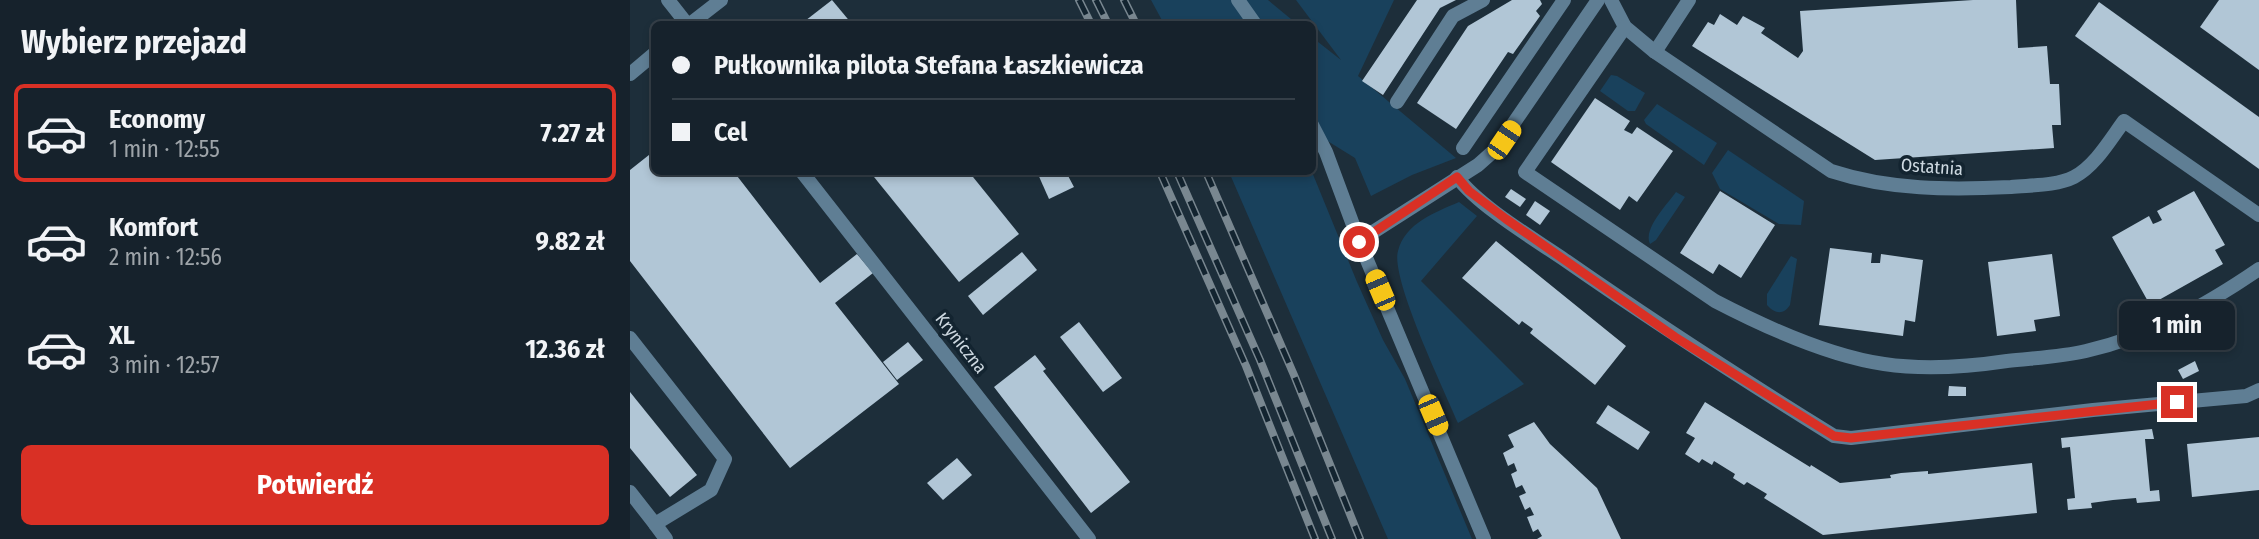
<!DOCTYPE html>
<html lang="pl">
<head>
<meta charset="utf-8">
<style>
	body { margin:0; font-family:"Fira Sans Condensed",sans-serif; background:#232f38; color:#f1f3f6; height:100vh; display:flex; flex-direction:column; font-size:26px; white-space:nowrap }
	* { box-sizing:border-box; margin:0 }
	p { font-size:23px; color:#9ea4a9 }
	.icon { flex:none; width:38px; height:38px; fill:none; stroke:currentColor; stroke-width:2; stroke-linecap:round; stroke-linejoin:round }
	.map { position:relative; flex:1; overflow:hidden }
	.panel { display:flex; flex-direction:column; background:#16222c; width:630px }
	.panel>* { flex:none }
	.hud { position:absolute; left:21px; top:21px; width:665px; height:154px; border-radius:10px; box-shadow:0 4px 10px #0003,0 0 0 2px #353f48; display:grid; align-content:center; height:154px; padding:0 21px; background:#16222c }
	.end { position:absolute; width:32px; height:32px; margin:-16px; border:9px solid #d93025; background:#fff; box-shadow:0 0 0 4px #fff }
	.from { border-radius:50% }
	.bubble { position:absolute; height:49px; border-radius:10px; background:#16222c; box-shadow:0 4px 10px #0003,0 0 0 2px #353f48; font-size:23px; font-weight:700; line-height:49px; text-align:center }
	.car { position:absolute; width:21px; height:42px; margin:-21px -10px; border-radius:9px; box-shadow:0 0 5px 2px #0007; background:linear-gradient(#f5c518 24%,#345 0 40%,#f5c518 0 76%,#345 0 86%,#f5c518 0) }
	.hud b { display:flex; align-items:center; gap:24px; height:66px; font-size:26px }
	.hud b+b { border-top:2px solid #353f48 }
	.hud i { width:18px; height:18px; background:#f1f3f6 }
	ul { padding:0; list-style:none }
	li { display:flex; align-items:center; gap:21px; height:98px; margin:0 14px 10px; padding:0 7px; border:4px solid transparent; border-radius:10px }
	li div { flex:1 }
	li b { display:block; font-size:26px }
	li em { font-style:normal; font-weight:700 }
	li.on { border-color:#d93025 }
	li>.icon { width:63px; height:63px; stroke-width:1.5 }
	h2 { padding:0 21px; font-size:32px; line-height:84px }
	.action { display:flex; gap:14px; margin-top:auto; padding:14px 21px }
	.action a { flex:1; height:80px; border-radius:10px; background:#d93025; color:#fff; font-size:28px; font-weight:700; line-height:80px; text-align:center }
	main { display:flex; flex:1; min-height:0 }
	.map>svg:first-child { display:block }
	.green { fill:#19415c }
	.building { fill:#b1c6d6 }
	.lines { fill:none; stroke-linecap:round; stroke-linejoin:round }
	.lane { stroke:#5f7e94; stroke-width:14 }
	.street { stroke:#5f7e94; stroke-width:14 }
	.rail-casing { stroke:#798790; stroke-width:8 }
	.rail { stroke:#132430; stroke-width:5; stroke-dasharray:16; stroke-linecap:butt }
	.route { stroke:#d93025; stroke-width:9 }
	.labels { text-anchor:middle; stroke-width:7; stroke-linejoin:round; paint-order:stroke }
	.street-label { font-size:18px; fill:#cdd8e0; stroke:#132430 }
</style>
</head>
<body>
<main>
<section class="panel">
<h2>Wybierz przejazd</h2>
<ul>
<li class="on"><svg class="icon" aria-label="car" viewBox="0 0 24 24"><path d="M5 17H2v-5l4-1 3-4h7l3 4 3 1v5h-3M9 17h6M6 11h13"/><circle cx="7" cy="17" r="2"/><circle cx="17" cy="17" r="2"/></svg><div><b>Economy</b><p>1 min · 12:55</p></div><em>7.27 zł</em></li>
<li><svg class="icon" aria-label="car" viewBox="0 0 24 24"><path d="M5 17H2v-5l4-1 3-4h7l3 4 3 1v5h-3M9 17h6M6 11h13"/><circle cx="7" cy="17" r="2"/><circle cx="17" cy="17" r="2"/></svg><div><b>Komfort</b><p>2 min · 12:56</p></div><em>9.82 zł</em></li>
<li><svg class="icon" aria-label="car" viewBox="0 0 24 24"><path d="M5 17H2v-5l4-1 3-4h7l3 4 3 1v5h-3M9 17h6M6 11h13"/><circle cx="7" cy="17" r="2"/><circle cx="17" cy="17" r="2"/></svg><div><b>XL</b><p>3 min · 12:57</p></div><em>12.36 zł</em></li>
</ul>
<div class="action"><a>Potwierdź</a></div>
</section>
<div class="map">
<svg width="1629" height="539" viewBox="0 0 1629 539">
	<rect width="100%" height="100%" fill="#1d2e3a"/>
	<g class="green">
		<path d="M 521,0 L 638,0 L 667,24 L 534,24 Z"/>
		<path d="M 666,0 L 764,0 L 728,76 L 826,158 L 782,175 L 741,196 L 725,158 L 683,132 L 683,38 L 711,60 Z"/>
		<path d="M 981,75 L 987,76 L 1015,93 L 1005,111 L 998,111 L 970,91 Z"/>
		<path d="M 1027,104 L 1087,143 L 1074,165 L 1016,124 L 1014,120 Z"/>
		<path d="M 1098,150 L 1174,201 L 1171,225 L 1149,224 L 1090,189 L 1082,173 Z"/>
		<path d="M 599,172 L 682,172 L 727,282 L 753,340 L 775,379 L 842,539 L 758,539 Z"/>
		<path d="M 1046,192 L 1055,197 L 1026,240 L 1020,244 C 1013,228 1037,205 1046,192 Z"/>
		<path d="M 829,202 L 847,216 L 791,281 L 894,384 L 828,423 C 815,392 760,278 768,251 C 775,223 806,212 829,202 Z"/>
		<path d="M 1161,256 L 1167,259 L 1160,305 C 1153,316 1144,313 1137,305 L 1137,294 Z"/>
	</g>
	<g class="building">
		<path d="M 202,0 L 222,24 L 171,24 Z"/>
		<path d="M 787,0 L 826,0 L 810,8 L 753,95 L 732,81 Z"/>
		<path d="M 882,0 L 910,0 L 912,4 L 906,11 L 910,16 L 883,54 L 878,52 L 826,129 L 787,103 L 838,26 Z"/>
		<path d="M 1343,0 L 1386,0 L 1388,48 L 1417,46 L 1420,84 L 1429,84 L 1431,125 L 1422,125 L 1424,148 L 1245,160 L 1062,46 L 1078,22 L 1084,25 L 1090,14 L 1107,25 L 1113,16 L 1135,28 L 1131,33 L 1168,58 L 1173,51 L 1170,11 Z"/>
		<path d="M 1589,0 L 1629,0 L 1629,70 L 1570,27 Z"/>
		<path d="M 1469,2 L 1629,117 L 1629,169 L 1445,36 Z"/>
		<path d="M 965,98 L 1000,121 L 994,130 L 1002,134 L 1007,127 L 1043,151 L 1007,202 L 999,196 L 990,210 L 921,162 Z"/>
		<path d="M 24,151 L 24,172 L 104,172 L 190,283 L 227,254 L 243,273 L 205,303 L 269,384 L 160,468 L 0,261 L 0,170 Z"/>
		<path d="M 240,172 L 339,172 L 389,234 L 329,282 Z"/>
		<path d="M 407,172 L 436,172 L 444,187 L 419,199 Z"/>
		<path d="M 881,189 L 896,199 L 890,207 L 875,197 Z"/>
		<path d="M 1090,191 L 1145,225 L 1111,278 L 1089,264 L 1083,274 L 1050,253 Z"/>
		<path d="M 1564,191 L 1595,245 L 1585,250 L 1593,264 L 1520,305 L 1482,237 L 1519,216 L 1523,224 L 1528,222 L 1532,220 L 1527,211 Z"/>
		<path d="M 905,201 L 920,211 L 910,225 L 896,215 Z"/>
		<path d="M 866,241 L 996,346 L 965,385 L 900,333 L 903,329 L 892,321 L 889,325 L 832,278 Z"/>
		<path d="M 1200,248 L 1242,253 L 1241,263 L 1250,263 L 1251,254 L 1293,260 L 1285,322 L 1275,320 L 1273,336 L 1189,325 Z"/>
		<path d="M 392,252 L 407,270 L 353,315 L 338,296 Z"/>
		<path d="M 1422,254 L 1430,316 L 1404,320 L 1406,331 L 1367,336 L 1358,262 Z"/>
		<path d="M 449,322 L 492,378 L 473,392 L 430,337 Z"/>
		<path d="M 278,342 L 293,360 L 267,380 L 253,362 Z"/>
		<path d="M 405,355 L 416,369 L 413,371 L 500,482 L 461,513 L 364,387 Z"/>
		<path d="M 1565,361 L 1569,371 L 1553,379 L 1548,370 Z"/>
		<path d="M 1319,386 L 1336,387 L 1336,396 L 1318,396 Z"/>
		<path d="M 0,392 L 67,475 L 40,497 L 0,448 Z"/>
		<path d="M 1075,402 L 1180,467 L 1181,465 L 1210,483 L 1261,478 L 1260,475 L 1271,473 L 1298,471 L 1298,474 L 1402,463 L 1407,513 L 1193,535 L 1134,498 L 1137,494 L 1117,482 L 1114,485 L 1103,478 L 1105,474 L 1084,461 L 1082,465 L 1072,459 L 1069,463 L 1055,454 L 1065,438 L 1056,433 Z"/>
		<path d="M 978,405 L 1020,432 L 1008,450 L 966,423 Z"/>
		<path d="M 904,422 L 920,444 L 967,488 L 991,539 L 907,539 L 912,536 L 908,529 L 903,532 L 897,517 L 904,515 L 900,507 L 895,510 L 889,496 L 896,493 L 892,485 L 886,488 L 881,474 L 887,471 L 884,463 L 878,466 L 873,453 L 884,447 L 878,435 Z"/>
		<path d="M 1522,429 L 1524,439 L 1515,439 L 1520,491 L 1529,490 L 1530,501 L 1507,503 L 1506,498 L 1483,500 L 1461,503 L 1462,508 L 1438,510 L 1437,499 L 1445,498 L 1440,447 L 1432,448 L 1431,438 Z"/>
		<path d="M 1629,437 L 1629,490 L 1562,497 L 1557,444 Z"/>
		<path d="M 327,458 L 342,475 L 313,500 L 297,483 Z"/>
	</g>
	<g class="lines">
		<g class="lane">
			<path d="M 38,0 L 57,24"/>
			<path d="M 60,24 L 91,0"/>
			<path d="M 1025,52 L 1059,0"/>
			<path d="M 0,74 L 24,54"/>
			<path d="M 767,102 L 823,16 L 853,0"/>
			<path d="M 833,148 L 934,0"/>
			<path d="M 172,172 L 459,539"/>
			<path d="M 827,177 C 849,206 901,237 932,258 C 1021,320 1112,379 1204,436 L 1221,438 L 1463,410 L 1616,396 L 1629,390"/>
			<path d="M 0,338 L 95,459 L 81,490 L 25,524 L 0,492"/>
			<path d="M 25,524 L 36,539"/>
		</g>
		<g class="street">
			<path d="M 608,0 L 625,24"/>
			<path d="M 981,0 L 995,27 L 1025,52 L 1201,171 C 1259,190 1320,190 1381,187 C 1401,185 1426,186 1444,177 C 1465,166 1480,140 1494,121 L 1629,215"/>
			<path d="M 995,27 L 895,172 L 1085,301 C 1135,327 1198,356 1254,364 C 1294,370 1337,367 1377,361 C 1403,358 1431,357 1456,351 C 1521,336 1575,306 1629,269"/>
			<path d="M 682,125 L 696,152 L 729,241 L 854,539"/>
			<path d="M 729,241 L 848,165 L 866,149 L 968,0"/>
		</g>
		<g class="rail-casing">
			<g id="rail">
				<path d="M 449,0 L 461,24"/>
				<path d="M 466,0 L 478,24"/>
				<path d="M 494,0 L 506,24"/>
				<path d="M 530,172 L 616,366 L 685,539"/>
				<path d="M 547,172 L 630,360 L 702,539"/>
				<path d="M 576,172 L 664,375 L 730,539"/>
			</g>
		</g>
		<use href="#rail" class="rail"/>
	</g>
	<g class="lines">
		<path class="route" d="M 729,242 L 827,177 L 839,191 L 876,219 L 1045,337 L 1204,436 L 1221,438 L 1547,402"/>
	</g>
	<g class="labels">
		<g class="street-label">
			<text transform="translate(1302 167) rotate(4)" y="6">Ostatnia</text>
			<text transform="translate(331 343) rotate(52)" y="6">Kryniczna</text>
		</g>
	</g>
</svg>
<i class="end from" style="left:729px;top:242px"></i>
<i class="end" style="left:1547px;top:402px"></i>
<div class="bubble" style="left:1489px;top:301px;width:116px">1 min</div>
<i class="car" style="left:874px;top:140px;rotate:34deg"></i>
<i class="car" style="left:750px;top:290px;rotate:337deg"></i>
<i class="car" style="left:803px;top:415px;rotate:157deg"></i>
<div class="hud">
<b><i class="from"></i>Pułkownika pilota Stefana Łaszkiewicza</b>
<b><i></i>Cel</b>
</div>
</div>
</main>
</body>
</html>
